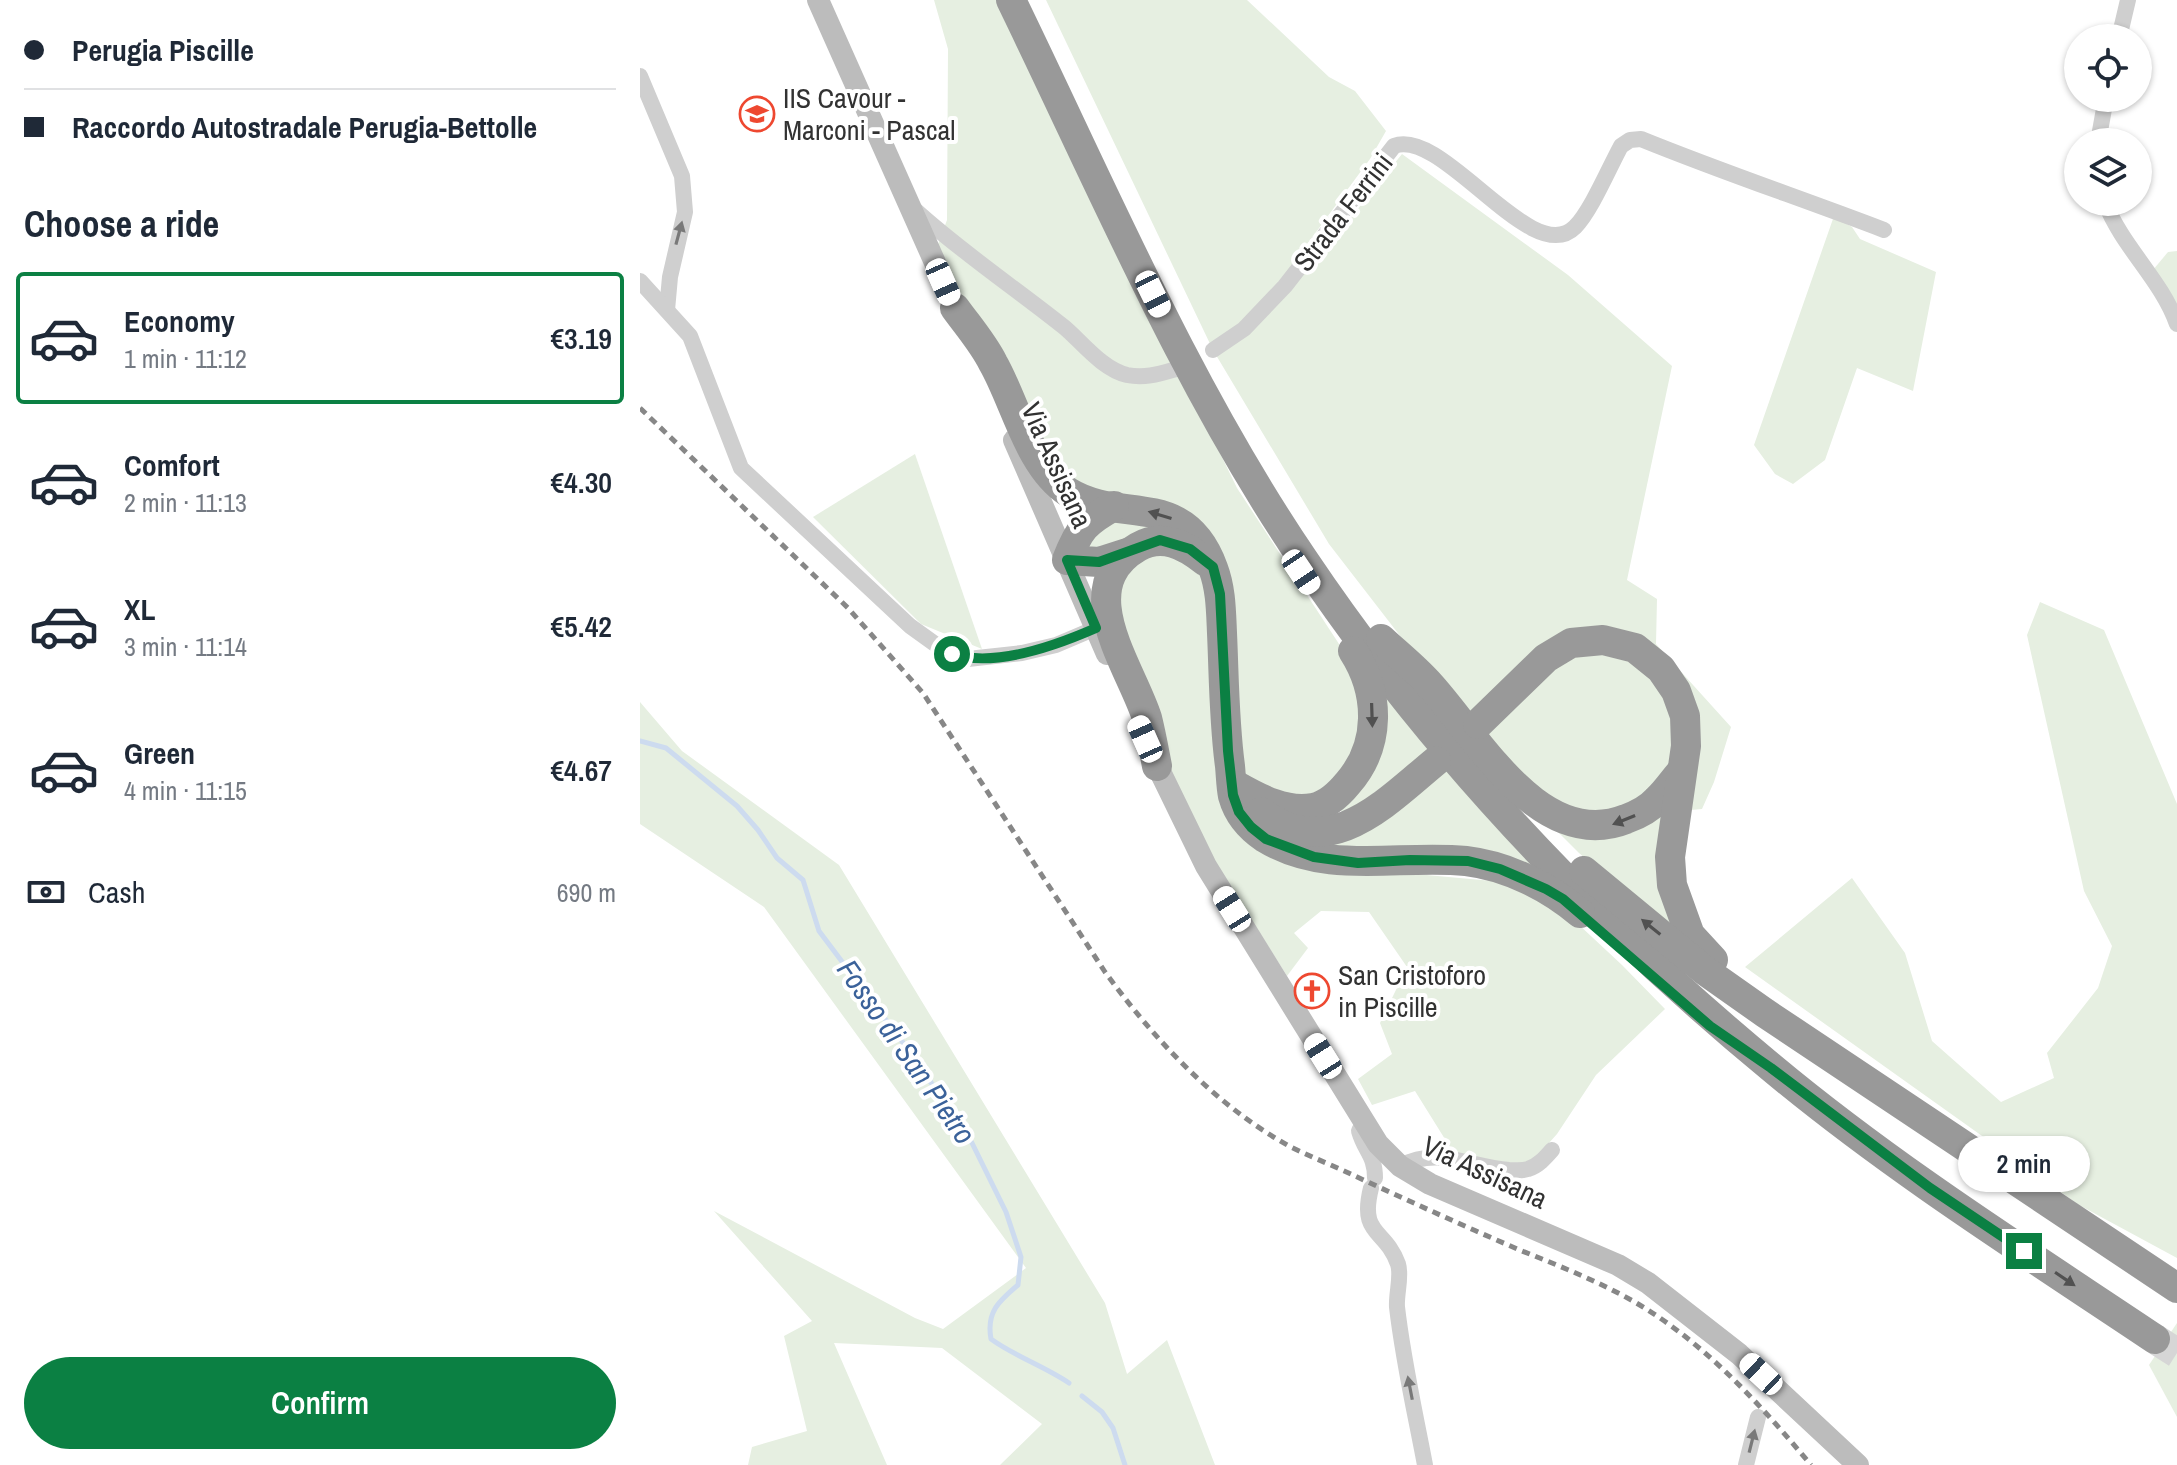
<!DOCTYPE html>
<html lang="en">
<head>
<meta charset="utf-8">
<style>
	body { margin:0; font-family:"Archivo Narrow",sans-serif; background:#f2f2f3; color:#1f2937; height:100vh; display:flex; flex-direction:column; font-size:30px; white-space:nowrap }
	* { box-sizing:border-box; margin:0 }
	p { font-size:26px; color:#747a83 }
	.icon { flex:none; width:44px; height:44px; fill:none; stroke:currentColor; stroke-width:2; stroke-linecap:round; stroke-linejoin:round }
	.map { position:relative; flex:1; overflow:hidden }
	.sheet { display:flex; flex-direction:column; background:#fff; width:640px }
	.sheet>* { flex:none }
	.top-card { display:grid; align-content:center; height:176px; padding:0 24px; background:#fff }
	.controls { position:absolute; left:1424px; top:24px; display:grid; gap:16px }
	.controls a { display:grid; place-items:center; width:88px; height:88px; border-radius:50%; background:#fff; box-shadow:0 2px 6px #0004; font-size:40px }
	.end { position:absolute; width:36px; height:36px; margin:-18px; border:10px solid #0b8043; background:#fff; box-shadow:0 0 0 4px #fff }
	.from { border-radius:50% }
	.bubble { position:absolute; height:56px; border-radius:28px; background:#fff; box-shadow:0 2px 6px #0004; font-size:26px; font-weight:600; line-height:56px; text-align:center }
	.car { position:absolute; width:24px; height:48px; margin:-24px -12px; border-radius:10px; box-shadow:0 0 6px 2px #0007; background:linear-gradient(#fff 24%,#345 0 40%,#fff 0 76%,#345 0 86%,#fff 0) }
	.top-card b { display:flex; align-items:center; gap:28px; height:76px; font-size:30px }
	.top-card b+b { border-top:2px solid #e0e1e3 }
	.top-card i { width:20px; height:20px; background:#1f2937 }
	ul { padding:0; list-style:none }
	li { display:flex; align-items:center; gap:24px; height:132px; margin:0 16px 12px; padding:0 8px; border:4px solid transparent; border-radius:8px }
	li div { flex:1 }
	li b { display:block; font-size:30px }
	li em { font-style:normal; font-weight:600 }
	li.active { border-color:#0b8043 }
	li>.icon { width:72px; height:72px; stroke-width:1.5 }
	h2 { padding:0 24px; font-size:36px; line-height:96px }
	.pay { display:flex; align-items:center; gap:20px; height:88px; padding:0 24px; font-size:30px }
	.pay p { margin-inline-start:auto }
	.cta { display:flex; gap:16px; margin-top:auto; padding:16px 24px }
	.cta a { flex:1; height:92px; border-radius:48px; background:#0b8043; color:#fff; font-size:32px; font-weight:600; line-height:92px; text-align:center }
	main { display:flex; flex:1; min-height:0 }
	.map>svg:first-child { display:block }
	.green { fill:#e6efe1 }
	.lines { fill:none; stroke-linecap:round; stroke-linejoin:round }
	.stream { stroke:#cddbef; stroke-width:5 }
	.motorway-tunnel { stroke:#d6d6d6; stroke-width:30; stroke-dasharray:30 15; stroke-linecap:butt }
	.minor { stroke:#cfcfcf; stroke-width:16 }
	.secondary { stroke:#bcbcbc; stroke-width:22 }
	.motorway { stroke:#999; stroke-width:30 }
	.rail { stroke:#878787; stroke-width:5; stroke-dasharray:8 6; stroke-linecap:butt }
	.oneway { fill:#797979 }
	.oneway2 { fill:#515151 }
	.route { stroke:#0b8043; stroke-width:10 }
	.labels { text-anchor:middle; stroke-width:8; stroke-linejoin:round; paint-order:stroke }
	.poi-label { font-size:28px; fill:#323232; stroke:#fff; text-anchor:start }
	.street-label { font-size:28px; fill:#323232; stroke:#fff }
	.water-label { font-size:30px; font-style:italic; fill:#3b629a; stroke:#fff }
</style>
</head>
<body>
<main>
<section class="sheet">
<div class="top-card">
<b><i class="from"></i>Perugia Piscille</b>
<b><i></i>Raccordo Autostradale Perugia-Bettolle</b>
</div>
<h2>Choose a ride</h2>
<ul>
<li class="active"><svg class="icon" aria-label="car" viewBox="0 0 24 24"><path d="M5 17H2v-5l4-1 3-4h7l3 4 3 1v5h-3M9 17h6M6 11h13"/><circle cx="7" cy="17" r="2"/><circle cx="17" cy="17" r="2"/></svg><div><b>Economy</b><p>1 min · 11:12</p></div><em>€3.19</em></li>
<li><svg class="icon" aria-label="car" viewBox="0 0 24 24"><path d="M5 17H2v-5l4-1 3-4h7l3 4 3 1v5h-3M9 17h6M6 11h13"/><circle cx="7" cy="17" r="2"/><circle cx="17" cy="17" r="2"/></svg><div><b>Comfort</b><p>2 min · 11:13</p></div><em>€4.30</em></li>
<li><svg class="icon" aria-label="car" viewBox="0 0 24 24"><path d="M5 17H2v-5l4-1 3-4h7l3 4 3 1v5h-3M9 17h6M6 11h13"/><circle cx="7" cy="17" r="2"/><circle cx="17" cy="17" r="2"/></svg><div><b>XL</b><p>3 min · 11:14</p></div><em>€5.42</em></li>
<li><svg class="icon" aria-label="car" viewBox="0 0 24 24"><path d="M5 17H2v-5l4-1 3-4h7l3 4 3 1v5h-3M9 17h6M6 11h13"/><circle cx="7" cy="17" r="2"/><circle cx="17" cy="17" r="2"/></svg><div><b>Green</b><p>4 min · 11:15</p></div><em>€4.67</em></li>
</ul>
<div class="pay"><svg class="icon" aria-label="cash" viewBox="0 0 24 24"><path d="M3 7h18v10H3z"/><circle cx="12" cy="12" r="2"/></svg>Cash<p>690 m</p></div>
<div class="cta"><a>Confirm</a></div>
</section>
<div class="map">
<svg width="1537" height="1465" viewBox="0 0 1537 1465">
	<rect width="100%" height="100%" fill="#fff"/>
	<g class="green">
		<path d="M 294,0 L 359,0 L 597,488 L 718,673 L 724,708 L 716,767 L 669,803 L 616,788 L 602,771 L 570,544 L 431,489 L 321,307 L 297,247 L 307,220 L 308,49 Z"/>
		<path d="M 406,0 L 607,0 L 689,77 L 715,91 L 746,131 L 730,159 L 651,266 L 667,272 L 762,154 L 928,275 L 1032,366 L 987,580 L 1017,599 L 1016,644 L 1091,727 L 1074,782 L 1062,809 L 1029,812 L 1047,944 L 939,853 L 918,832 L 948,821 L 910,808 L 805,694 L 689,544 L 573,350 Z"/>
		<path d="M 1194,216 L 1212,227 L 1220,239 L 1296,272 L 1273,391 L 1217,368 L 1185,460 L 1153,484 L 1135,474 L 1114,445 Z"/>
		<path d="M 1537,251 L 1537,318 L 1513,270 L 1528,252 Z"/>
		<path d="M 275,454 L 342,649 L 281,624 L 173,517 Z"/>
		<path d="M 466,516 L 536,527 L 454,555 L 443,536 Z"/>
		<path d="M 519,550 L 560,568 L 571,593 L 577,790 L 589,817 L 764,873 L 875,883 L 937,923 L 982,965 L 1025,1009 L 956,1075 L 917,1134 L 892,1162 L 863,1164 L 813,1152 L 775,1091 L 732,1105 L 718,1079 L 752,1054 L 740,1023 L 767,967 L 729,912 L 681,911 L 654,933 L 668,948 L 647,976 L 561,840 L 527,761 L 479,631 L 480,574 Z"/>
		<path d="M 1400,602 L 1464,630 L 1537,804 L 1537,1258 L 1439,1205 L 1105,967 L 1212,878 L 1265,953 L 1292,1041 L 1361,1102 L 1414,1078 L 1407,1053 L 1458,988 L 1472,946 L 1444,891 L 1387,635 Z"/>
		<path d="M 741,689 L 792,748 L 703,817 L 698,800 Z"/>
		<path d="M 0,702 L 42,751 L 199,865 L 465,1303 L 487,1374 L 527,1340 L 575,1465 L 360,1465 L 402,1424 L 302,1348 L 194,1343 L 247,1465 L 108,1465 L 112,1447 L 167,1431 L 144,1336 L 172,1321 L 74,1211 L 275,1318 L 303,1329 L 386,1268 L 124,907 L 0,824 Z"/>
		<path d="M 804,764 L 904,878 L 676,852 Z"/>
		<path d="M 1537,1323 L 1537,1417 L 1509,1365 Z"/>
	</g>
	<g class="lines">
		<g class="stream">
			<path d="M 0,741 L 26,748 L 97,806 L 118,830 L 137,858 L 163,880 L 179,931 L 273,1056 L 332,1143 L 366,1212 L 381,1257 L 378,1285 C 359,1301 346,1312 351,1339 C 374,1356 404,1366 429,1383"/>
			<path d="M 442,1396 L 462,1412 L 473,1428 L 485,1465"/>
		</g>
		<path class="motorway-tunnel" d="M 1515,1339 L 1537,1353"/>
		<g class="minor">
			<path d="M 1479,38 L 1488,0"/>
			<path d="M 0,76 L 42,176 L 45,212 L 30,277 L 27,310"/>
			<path d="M 1458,142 L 1466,98"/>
			<path d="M 1465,202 C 1482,247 1521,279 1537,324"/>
			<path d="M 274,209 C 321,252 374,287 424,327 C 442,342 462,369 487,375 C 506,379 522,373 540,368"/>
			<path d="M 0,281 L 50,336 L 101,468 L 270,626 L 295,644 L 328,659 L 382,653 L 416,645 L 456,628"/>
			<path d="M 573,350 L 604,329 L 645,286 L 754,146 C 803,127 892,270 935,227 C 951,211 969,168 981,146 L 990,140 L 1001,139 C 1082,172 1163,199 1244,230"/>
			<path d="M 724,1122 L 719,1131 C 725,1152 735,1155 735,1178"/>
			<path d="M 760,1166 C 799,1146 829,1167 869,1170 C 875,1170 882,1171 888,1169 C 898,1166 905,1158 912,1150"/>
			<path d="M 731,1188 C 719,1236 745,1228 758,1264 C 762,1276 756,1294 757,1307 C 763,1360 775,1412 785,1465"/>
			<path d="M 1106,1465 L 1118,1417"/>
		</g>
		<g class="secondary">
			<path d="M 178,0 L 321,321"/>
			<path d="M 374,440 L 467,654"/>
			<path d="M 510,751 L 566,866 L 738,1144 L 760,1166 L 790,1184 L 978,1265 L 1008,1283 L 1099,1354 L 1218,1465"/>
		</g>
		<g class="motorway">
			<path d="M 371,0 C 463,189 545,385 663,559 C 792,751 954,921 1132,1068 C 1252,1168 1385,1252 1515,1339"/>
			<path d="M 315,308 C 328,326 343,343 353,363 C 375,401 389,467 428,492 C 481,525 544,488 573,568 C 581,589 581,611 582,633 C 584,677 584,722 590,766 C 591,776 591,786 593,796 C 598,814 610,828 625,838 C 687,876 759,854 826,861 C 868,866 909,887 940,913"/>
			<path d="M 474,506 C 445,522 439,529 427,560 L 459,562 L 487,553"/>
			<path d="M 741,639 C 757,654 775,668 790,685 C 838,738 901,853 986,819 C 997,815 1009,809 1017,800 C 1026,792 1033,781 1041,772"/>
			<path d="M 838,724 L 906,658 L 931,643 L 963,640 L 995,648 L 1021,669 L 1036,691 L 1045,716 L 1046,746 L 1030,857 L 1032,885 L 1050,935 L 1073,960"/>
			<path d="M 517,766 C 514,751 511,734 507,718 C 491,667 429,587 498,547 C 522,533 545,545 565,561"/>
			<path d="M 597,786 C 620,799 646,813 673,808 C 688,805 699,794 708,783 C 741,745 740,693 713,651"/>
			<path d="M 621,812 C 690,864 745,803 796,761"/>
			<path d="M 944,871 L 1064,970 L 1125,1013 L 1537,1288"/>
		</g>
		<path class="rail" d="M 0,408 L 208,608 L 283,693 L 465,972 C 514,1039 575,1105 649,1146 C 671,1157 694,1166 715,1176 C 771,1202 826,1227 882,1251 C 920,1266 957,1281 993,1301 C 1064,1342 1119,1403 1171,1465"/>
	</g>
	<defs><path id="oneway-solid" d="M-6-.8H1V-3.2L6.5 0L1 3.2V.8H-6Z" transform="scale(2)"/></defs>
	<g class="oneway">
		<use href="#oneway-solid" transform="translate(39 233) rotate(-75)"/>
		<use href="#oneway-solid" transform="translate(770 1388) rotate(-101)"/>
		<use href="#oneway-solid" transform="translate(1112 1441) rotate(-76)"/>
	</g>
	<g class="oneway2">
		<use href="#oneway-solid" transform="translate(520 515) rotate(-163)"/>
		<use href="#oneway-solid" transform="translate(732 715) rotate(88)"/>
		<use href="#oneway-solid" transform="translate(984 820) rotate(158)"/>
		<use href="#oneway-solid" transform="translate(1011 927) rotate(-141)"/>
		<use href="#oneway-solid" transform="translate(1425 1279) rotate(34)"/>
	</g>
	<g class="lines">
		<path class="route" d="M 312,654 C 355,668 415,646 456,628 L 427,560 L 459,562 L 520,540 L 550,549 L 573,567 L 580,594 L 588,751 L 593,795 L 599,812 L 611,827 L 626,839 L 674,857 L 718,863 L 770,860 L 828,861 L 860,869 L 906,889 L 923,899 L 1070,1026 L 1131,1068 L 1290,1188 L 1384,1251"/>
	</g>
	<defs>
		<g id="university-ring" transform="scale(1.8)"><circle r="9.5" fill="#fff" stroke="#ee4830" stroke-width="1.5"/><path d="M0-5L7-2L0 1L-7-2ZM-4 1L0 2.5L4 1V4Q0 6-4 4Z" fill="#ee4830"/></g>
		<g id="church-ring" transform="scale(1.8)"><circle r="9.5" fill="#fff" stroke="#ee4830" stroke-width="1.5"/><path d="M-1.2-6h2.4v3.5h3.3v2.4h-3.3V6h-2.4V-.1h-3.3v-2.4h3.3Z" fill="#ee4830"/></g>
	</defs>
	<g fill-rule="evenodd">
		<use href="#university-ring" x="117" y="114"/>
		<use href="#church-ring" x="672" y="991"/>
	</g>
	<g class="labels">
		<g class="poi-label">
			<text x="143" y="108">IIS Cavour -<tspan x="143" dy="32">Marconi - Pascal</tspan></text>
			<text x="698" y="985">San Cristoforo<tspan x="698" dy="32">in Piscille</tspan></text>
		</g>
		<g class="street-label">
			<text transform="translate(703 212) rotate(-52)" y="10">Strada Ferrini</text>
			<text transform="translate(417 465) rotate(66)" y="10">Via Assisana</text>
			<text transform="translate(845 1172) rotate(25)" y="10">Via Assisana</text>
		</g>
		<g class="water-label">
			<text transform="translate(266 1052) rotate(55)" y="10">Fosso di San Pietro</text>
		</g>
	</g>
</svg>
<div class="controls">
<a><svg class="icon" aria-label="locate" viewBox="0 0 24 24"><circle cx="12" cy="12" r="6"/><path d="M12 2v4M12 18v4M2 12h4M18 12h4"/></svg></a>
<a><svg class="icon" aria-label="layers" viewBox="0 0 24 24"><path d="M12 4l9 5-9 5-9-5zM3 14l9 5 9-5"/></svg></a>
</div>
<i class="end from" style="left:312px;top:654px"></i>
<i class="end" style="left:1384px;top:1251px"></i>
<div class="bubble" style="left:1318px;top:1136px;width:132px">2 min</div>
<i class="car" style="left:303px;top:282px;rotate:156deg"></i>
<i class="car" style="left:513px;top:294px;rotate:154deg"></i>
<i class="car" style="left:661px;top:572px;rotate:146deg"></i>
<i class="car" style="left:505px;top:739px;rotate:336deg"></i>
<i class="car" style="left:592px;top:909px;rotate:328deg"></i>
<i class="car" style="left:683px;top:1056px;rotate:328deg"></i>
<i class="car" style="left:1121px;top:1374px;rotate:313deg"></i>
</div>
</main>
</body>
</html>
